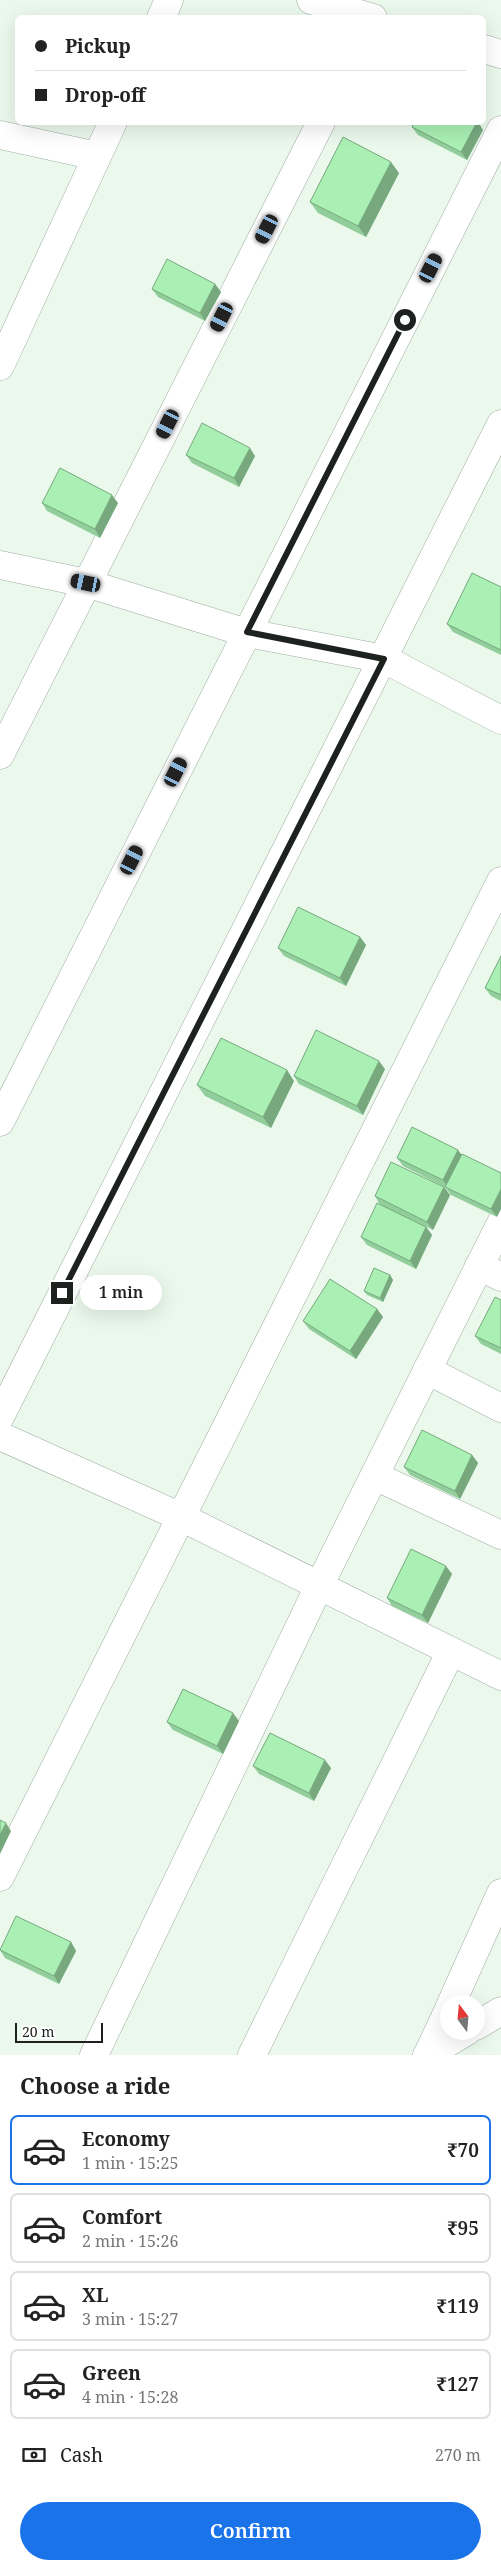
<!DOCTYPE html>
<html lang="en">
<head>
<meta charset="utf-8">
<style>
	body { margin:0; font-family:"Noto Serif",serif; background:#f6f6f6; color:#222; height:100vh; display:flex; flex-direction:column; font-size:19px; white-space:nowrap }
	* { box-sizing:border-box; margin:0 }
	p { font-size:16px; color:#767676 }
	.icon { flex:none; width:28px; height:28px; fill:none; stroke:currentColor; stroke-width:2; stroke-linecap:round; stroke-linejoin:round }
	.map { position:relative; height:2055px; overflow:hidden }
	.drawer { display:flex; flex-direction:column; background:#fff; flex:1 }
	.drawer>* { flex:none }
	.hud { position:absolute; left:15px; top:15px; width:471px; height:110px; border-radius:8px; box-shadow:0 5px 20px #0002; display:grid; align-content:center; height:110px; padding:0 20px; background:#fff }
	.needle { width:32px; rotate:344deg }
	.controls { position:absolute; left:440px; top:1995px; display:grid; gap:10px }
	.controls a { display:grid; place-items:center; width:45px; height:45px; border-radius:50%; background:#fff; box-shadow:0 5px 20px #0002; font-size:25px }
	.scale { position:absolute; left:15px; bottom:12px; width:88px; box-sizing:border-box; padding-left:5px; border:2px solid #1d221e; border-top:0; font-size:14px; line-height:18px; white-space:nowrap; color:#1d221e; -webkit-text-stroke:4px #fff; paint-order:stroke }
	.end { position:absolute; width:22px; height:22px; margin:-11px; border:6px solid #1d221e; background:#fff; box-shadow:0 0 0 2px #fff }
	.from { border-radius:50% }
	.bubble { position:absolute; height:35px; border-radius:18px; background:#fff; box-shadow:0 5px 20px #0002; font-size:16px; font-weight:600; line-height:35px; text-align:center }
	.car { position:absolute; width:15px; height:30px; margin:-15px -8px; border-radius:6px; box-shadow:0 0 4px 1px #0007; background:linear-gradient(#222 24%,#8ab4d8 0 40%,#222 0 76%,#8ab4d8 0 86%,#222 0) }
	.hud b { display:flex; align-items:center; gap:18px; height:48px; font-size:19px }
	.hud b+b { border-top:1px solid #e0e0e0 }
	.hud i { width:12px; height:12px; background:#222 }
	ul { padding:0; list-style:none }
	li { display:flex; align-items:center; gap:15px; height:70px; margin:0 10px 8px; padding:0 10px; border:2px solid #e0e0e0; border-radius:8px }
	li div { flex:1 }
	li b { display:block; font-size:19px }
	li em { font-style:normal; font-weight:600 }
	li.current { border-color:#1a73e8 }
	li>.icon { width:45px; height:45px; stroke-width:1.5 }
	h2 { padding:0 20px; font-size:22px; line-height:60px }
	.pay { display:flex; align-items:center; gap:12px; height:55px; padding:0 20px; font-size:19px }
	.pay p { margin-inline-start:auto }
	.action { display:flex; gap:10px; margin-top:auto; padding:10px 20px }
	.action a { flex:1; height:58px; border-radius:30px; background:#1a73e8; color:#fff; font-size:20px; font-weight:600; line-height:58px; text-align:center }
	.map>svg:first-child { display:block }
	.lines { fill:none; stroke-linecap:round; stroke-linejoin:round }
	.minor-casing { stroke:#a0aca1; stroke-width:29 }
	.minor { stroke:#fff; stroke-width:28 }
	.wall { fill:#92ce9b }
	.shaded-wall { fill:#77a87e }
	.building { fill:#aaf0b4; stroke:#77a87e }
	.route { stroke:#1d221e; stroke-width:6 }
</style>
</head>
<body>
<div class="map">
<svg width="501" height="2055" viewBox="0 0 501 2055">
	<rect width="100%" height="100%" fill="#ebf9ed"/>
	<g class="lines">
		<g class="minor-casing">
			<g id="minor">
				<path d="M 311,0 L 373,18"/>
				<path d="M 161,18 L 169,0"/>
				<path d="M 484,49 L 501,54"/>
				<path d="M 0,135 L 97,156"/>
				<path d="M 0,366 L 113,122"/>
				<path d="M 0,565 L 86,583 L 247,633 L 384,659 L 501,720"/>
				<path d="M 0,755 L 321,122"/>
				<path d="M 0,1122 L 501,130"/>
				<path d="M 479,1266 L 501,1277"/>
				<path d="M 427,1370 L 501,1408"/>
				<path d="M 0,1417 L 501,424"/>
				<path d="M 0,1436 L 181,1517 L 501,1676"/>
				<path d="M 375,1476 L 501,1535"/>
				<path d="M 0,1877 L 501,881"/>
				<path d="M 451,2004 L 501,1893"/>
				<path d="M 476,2026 L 501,2011"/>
				<path d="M 428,2054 L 449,2009"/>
				<path d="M 94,2055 L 319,1586 L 501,1223"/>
				<path d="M 252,2055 L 451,1651"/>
				<path d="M 427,2055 L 467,2031"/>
			</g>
		</g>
		<use href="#minor" class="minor"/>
	</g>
	<g class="wall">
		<path d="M 414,122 L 478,122 L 483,130 L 467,160 L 418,135 L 412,127 Z"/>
		<path d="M 399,173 L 366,237 L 318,213 L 310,202 Z"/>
		<path d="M 215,284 L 221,292 L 205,321 L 158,297 L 152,289 Z"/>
		<path d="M 186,455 L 255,456 L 239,487 L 192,463 Z"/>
		<path d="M 42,503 L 118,503 L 100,538 L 47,511 Z"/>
		<path d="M 501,587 L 501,655 L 453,632 L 447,624 Z"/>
		<path d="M 360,937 L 366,945 L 346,986 L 284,956 L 278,948 Z"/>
		<path d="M 501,956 L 501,1001 L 491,996 L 485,988 Z"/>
		<path d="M 385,1069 L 363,1115 L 299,1084 L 294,1076 Z"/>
		<path d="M 294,1081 L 271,1128 L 205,1096 L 197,1085 Z"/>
		<path d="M 458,1150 L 497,1217 L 451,1195 L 445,1187 L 403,1166 L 397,1158 Z"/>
		<path d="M 444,1187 L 450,1195 L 433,1230 L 380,1205 L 375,1196 Z"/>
		<path d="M 426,1227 L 432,1235 L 416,1269 L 367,1245 L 361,1237 Z"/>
		<path d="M 390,1275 L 393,1280 L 383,1302 L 367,1295 L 364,1291 Z"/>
		<path d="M 501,1300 L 501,1354 L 481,1344 L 475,1336 Z"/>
		<path d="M 377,1309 L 383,1317 L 356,1359 L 309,1329 L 303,1321 Z"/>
		<path d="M 472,1455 L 478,1463 L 460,1499 L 410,1475 L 404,1467 Z"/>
		<path d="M 452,1574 L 428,1623 L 392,1606 L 387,1598 Z"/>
		<path d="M 239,1721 L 223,1754 L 173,1730 L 167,1722 Z"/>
		<path d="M 253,1766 L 331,1768 L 314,1801 L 259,1774 Z"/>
		<path d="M 71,1942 L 76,1951 L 59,1984 L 5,1958 L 0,1950 Z"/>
	</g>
	<g class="shaded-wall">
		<path d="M 477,122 L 478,122 L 483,130 L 467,160 L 461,152 Z"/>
		<path d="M 391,162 L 399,173 L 366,237 L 358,226 Z"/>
		<path d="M 215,284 L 221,292 L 205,321 L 200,313 Z"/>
		<path d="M 250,448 L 255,456 L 239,487 L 234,478 Z"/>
		<path d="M 112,495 L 118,503 L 100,538 L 95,529 Z"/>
		<path d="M 360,937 L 366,945 L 346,986 L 340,978 Z"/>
		<path d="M 379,1061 L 385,1069 L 363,1115 L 357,1106 Z"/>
		<path d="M 287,1070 L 294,1081 L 271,1128 L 263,1117 Z"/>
		<path d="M 458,1150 L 464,1158 L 449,1189 L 443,1180 Z"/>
		<path d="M 444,1187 L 450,1195 L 433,1230 L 427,1222 Z"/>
		<path d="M 501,1189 L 501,1209 L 497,1217 L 491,1209 Z"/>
		<path d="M 426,1227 L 432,1235 L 416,1269 L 410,1261 Z"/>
		<path d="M 390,1275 L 393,1280 L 383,1302 L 380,1298 Z"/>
		<path d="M 377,1309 L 383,1317 L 356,1359 L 350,1351 Z"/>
		<path d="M 472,1455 L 478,1463 L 460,1499 L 455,1491 Z"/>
		<path d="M 446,1566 L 452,1574 L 428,1623 L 422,1615 Z"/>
		<path d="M 233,1713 L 239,1721 L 223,1754 L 217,1746 Z"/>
		<path d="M 325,1760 L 331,1768 L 314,1801 L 309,1793 Z"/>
		<path d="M 6,1823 L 11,1831 L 0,1854 L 0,1835 Z"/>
		<path d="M 71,1942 L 76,1951 L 59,1984 L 54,1976 Z"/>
	</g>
	<g class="building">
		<path d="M 414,122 L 477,122 L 461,152 L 412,127 Z"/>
		<path d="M 343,137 L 391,162 L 358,226 L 310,202 Z"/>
		<path d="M 167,259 L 215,284 L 200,313 L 152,289 Z"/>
		<path d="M 202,423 L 250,448 L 234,478 L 186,455 Z"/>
		<path d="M 60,468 L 112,495 L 95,529 L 42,503 Z"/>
		<path d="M 472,573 L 501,587 L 501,650 L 447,624 Z"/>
		<path d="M 298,907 L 360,937 L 340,978 L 278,948 Z"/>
		<path d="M 501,956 L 501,995 L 485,988 Z"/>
		<path d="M 316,1030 L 379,1061 L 357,1106 L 294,1076 Z"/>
		<path d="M 221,1038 L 287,1070 L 263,1117 L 197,1085 Z"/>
		<path d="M 412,1127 L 458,1150 L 443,1180 L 397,1158 Z"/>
		<path d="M 462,1154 L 501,1173 L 501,1189 L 491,1209 L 445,1187 Z"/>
		<path d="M 391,1162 L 444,1187 L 427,1222 L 375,1196 Z"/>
		<path d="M 377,1203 L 426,1227 L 410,1261 L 361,1237 Z"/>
		<path d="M 374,1268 L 390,1275 L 380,1298 L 364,1291 Z"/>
		<path d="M 330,1279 L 377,1309 L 350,1351 L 303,1321 Z"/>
		<path d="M 495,1297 L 501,1300 L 501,1348 L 475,1336 Z"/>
		<path d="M 422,1430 L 472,1455 L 455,1491 L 404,1467 Z"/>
		<path d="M 411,1549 L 446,1566 L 422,1615 L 387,1598 Z"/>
		<path d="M 183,1689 L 233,1713 L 217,1746 L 167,1722 Z"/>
		<path d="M 270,1733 L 325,1760 L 309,1793 L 253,1766 Z"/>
		<path d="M 0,1820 L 6,1823 L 0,1835 Z"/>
		<path d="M 16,1916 L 71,1942 L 54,1976 L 0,1950 Z"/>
	</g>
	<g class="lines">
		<path class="route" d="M 62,1293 L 384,659 L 247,632 L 405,320"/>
	</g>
</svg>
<div class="controls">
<a><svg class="needle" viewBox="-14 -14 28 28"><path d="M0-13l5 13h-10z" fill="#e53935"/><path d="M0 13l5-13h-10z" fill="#767676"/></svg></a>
</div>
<div class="scale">20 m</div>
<i class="end from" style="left:405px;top:320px"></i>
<i class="end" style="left:62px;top:1293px"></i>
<div class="bubble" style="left:80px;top:1275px;width:82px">1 min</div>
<i class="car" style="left:267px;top:229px;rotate:207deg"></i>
<i class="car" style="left:431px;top:268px;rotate:27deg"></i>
<i class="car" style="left:222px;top:317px;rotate:207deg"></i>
<i class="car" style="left:168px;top:424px;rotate:207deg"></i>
<i class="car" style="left:86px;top:583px;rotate:282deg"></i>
<i class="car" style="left:176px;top:772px;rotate:27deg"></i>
<i class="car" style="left:132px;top:860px;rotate:27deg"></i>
<div class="hud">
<b><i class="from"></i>Pickup</b>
<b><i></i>Drop-off</b>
</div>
</div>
<section class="drawer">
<h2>Choose a ride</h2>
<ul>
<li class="current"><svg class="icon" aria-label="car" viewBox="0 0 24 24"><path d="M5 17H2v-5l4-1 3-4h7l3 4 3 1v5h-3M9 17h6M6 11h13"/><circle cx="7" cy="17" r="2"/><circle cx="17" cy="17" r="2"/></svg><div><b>Economy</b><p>1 min · 15:25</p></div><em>₹70</em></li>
<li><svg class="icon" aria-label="car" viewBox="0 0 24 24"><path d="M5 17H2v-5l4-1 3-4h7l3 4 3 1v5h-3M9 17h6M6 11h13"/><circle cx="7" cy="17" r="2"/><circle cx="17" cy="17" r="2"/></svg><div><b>Comfort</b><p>2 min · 15:26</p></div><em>₹95</em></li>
<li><svg class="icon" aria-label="car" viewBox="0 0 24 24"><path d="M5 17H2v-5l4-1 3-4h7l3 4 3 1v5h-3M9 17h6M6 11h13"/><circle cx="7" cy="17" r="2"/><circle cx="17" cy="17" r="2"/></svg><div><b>XL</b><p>3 min · 15:27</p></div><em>₹119</em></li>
<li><svg class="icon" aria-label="car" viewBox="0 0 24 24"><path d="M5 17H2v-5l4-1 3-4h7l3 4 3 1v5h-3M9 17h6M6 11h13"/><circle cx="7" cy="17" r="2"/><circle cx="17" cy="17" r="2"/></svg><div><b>Green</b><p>4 min · 15:28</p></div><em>₹127</em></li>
</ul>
<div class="pay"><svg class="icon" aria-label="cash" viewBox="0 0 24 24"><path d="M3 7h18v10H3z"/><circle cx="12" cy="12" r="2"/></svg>Cash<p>270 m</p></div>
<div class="action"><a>Confirm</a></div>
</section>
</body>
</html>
